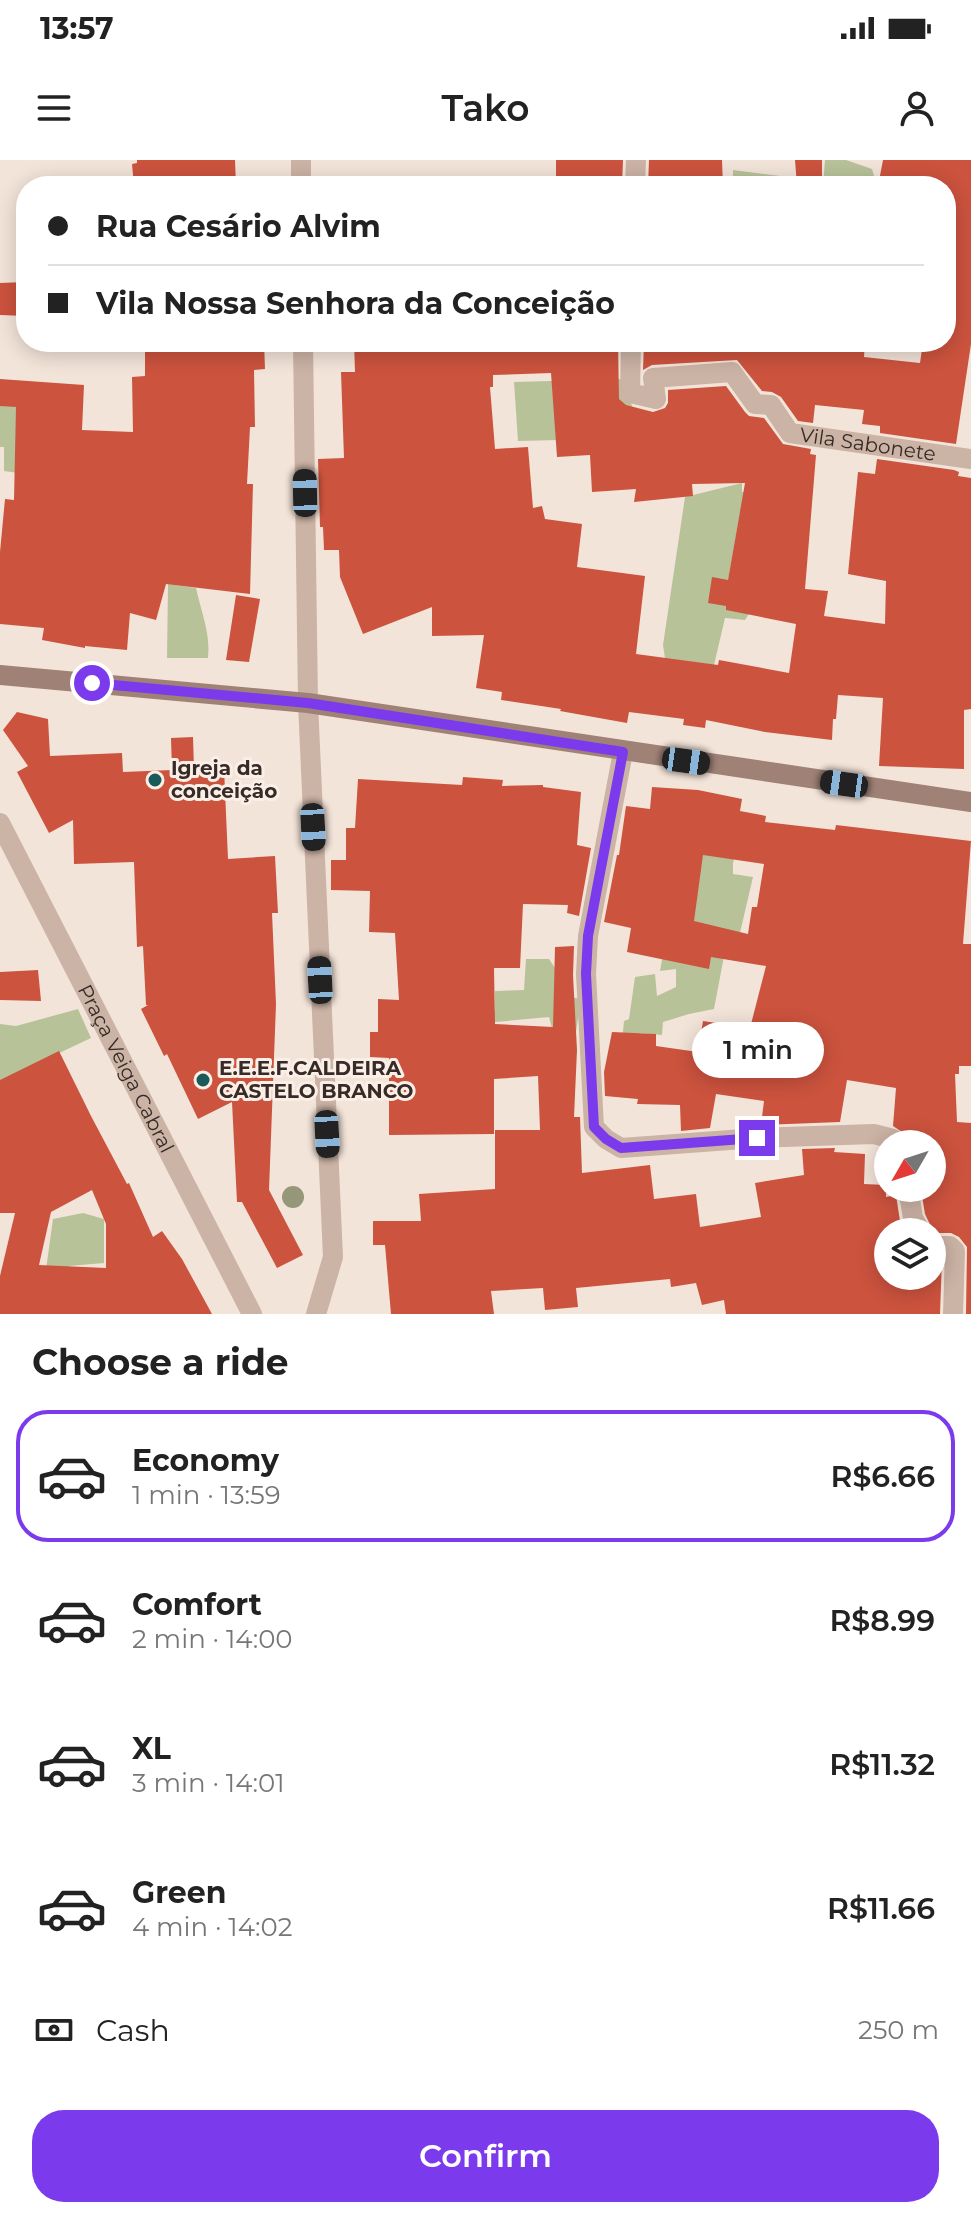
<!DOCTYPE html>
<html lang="en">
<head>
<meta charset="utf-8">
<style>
	body { margin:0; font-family:Montserrat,sans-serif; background:#f2f2f2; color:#222; height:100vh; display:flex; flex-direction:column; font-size:30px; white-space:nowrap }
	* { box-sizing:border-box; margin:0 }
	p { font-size:26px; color:#767676 }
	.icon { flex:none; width:44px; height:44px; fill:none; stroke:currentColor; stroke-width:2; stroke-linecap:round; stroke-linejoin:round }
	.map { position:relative; height:1154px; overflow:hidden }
	.details { display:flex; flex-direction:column; background:#fff; flex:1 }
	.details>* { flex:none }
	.hud { position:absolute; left:16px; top:16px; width:940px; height:176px; border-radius:32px; box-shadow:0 4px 20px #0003; display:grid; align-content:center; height:176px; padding:0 32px; background:#fff }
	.needle { width:52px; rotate:231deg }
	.buttons { position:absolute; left:874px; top:970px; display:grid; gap:16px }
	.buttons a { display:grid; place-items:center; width:72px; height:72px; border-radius:50%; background:#fff; box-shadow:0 4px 20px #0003; font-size:40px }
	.end { position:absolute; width:36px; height:36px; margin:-18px; border:10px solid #7c3aed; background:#fff; box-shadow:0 0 0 4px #fff }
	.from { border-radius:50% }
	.bubble { position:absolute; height:56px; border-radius:28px; background:#fff; box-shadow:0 4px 20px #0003; font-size:26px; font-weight:600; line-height:56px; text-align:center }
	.car { position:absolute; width:24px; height:48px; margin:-24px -12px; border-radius:10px; box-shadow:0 0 6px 2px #0007; background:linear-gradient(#222 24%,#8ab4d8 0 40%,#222 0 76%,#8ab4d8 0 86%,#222 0) }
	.hud b { display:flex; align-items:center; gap:28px; height:76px; font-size:30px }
	.hud b+b { border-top:2px solid #e0e0e0 }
	.hud i { width:20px; height:20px; background:#222 }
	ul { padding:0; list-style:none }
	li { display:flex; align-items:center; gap:24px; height:132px; margin:0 16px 12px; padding:0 16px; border:4px solid transparent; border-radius:32px }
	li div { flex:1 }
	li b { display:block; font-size:30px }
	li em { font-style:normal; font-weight:600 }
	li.active { border-color:#7c3aed }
	li>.icon { width:72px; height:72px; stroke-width:1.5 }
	h2 { padding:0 32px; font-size:36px; line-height:96px }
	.pay { display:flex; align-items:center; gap:20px; height:88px; padding:0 32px; font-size:30px }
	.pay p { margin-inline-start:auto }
	.cta { display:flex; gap:16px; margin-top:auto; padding:16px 32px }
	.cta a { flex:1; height:92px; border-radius:32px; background:#7c3aed; color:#fff; font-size:32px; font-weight:600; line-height:92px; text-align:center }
	.status { display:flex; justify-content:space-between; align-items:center; height:56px; padding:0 40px; background:#fff; direction:ltr }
	.status svg { height:22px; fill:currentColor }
	header { display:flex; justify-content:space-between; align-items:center; height:104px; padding:0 32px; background:#fff; font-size:36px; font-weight:600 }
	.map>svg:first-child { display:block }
	.green { fill:#b8c299 }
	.building { fill:#cc533e; fill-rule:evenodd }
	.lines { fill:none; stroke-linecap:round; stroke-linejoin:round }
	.street { stroke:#cbb3a5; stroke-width:20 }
	.secondary { stroke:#9f8176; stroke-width:20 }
	.tree { fill:#969678 }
	.route { stroke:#7c3aed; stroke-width:10 }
	.poi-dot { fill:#1a5a58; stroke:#faefe6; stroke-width:3 }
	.labels { text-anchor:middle; stroke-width:6; stroke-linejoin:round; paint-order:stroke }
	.street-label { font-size:20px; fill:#372a27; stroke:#faefe6 }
	.poi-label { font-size:20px; font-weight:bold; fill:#372a27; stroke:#faefe6; text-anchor:start }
</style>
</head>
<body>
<div class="status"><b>13:57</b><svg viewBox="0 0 49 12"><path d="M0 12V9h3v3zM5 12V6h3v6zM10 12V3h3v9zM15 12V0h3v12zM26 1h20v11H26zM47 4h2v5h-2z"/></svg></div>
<header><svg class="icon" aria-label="menu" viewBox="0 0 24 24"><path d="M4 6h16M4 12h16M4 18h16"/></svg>Tako<svg class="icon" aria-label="person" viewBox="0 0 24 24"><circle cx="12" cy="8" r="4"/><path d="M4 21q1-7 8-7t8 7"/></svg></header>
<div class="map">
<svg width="971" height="1154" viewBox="0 0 971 1154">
	<rect width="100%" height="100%" fill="#f3e4d9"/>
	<g class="green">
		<path d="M 825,0 L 846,0 L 872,9 L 877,26 L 823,26 Z"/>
		<path d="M 733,10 L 796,18 L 797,26 L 733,26 Z"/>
		<path d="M 623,219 L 643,278 L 518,281 L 514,222 Z"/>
		<path d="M 67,243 L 18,313 L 4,311 L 4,287 L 0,287 L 0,244 Z"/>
		<path d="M 742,323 L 742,332 L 762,331 L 740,353 L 726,432 L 758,440 L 745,460 L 725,458 L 714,505 L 666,505 L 663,485 L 685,337 Z"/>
		<path d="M 168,424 L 196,428 C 201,451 211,475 208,498 L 167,498 Z"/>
		<path d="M 708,665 L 742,669 L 733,703 L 733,714 L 753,717 L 736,790 L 725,791 L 714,849 L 689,854 L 663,862 L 662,875 L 640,873 L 636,883 L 622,882 L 624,861 L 629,859 L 635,817 L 655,814 L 657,836 L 676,827 L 676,809 L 660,811 L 665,783 L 700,710 Z"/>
		<path d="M 526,799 L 549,799 L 555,808 L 554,834 L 581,839 L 576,872 L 552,868 L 549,857 L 485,863 L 480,851 L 495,851 L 495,831 L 524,830 Z"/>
		<path d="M 78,849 L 91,878 L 0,921 L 0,864 L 16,866 Z"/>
		<path d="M 83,1053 L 104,1059 L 104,1103 L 69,1106 L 69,1128 L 43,1131 L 53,1059 Z"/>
	</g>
	<g class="building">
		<path d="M 137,0 L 235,0 L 236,26 L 134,26 L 132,4 L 137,3 Z"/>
		<path d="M 556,0 L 623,0 L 622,26 L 556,26 Z"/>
		<path d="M 649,0 L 722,0 L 723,26 L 648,26 Z"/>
		<path d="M 795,0 L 822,0 L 822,26 L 797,26 Z"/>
		<path d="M 883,0 L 971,0 L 971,184 L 956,284 L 880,273 L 880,266 L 862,264 L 864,250 L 815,245 L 813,263 L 798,261 L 781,237 L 772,232 L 762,231 L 737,200 L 652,205 L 643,210 L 644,182 L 865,182 L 864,197 L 920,203 L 923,182 L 946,182 L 946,26 L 878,26 Z"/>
		<path d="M 26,122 L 26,156 L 0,155 L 0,123 Z"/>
		<path d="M 145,182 L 264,182 L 265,209 L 254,210 L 255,267 L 250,267 L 247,324 L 253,324 L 250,434 L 166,424 L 156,460 L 130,453 L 127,490 L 85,486 L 85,488 L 42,480 L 44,468 L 0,464 L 0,392 L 5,339 L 14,340 L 16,247 L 0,246 L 0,219 L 84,225 L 82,270 L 133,272 L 132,217 L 145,216 Z"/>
		<path d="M 354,182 L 618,182 L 619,239 L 626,245 L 653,252 L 665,248 L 668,243 L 668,230 L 726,226 L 745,252 L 749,256 L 764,258 L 783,284 L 811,289 L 810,294 L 816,295 L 805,429 L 828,431 L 824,456 L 885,464 L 886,421 L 848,414 L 858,312 L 875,314 L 877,299 L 954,310 L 959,312 L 958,316 L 971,318 L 971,549 L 964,550 L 964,609 L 879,606 L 883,538 L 838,535 L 836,559 L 833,559 L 832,580 L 765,572 L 706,560 L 705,568 L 683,565 L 684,559 L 629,552 L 627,563 L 560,551 L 561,549 L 501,540 L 502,532 L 476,528 L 484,475 L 432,476 L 432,447 L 363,474 L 340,417 L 339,390 L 324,390 L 323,367 L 320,367 L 318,299 L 344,298 L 341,212 L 355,212 ZM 551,213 L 557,297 L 590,295 L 592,332 L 636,329 L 634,342 L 693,336 L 692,324 L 745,323 L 728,420 L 712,417 L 708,443 L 726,446 L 726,450 L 796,464 L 789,513 L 719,500 L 718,505 L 636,494 L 645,416 L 577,407 L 582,364 L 545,359 L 542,346 L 533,348 L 528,287 L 495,289 L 490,227 L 493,227 L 493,215 Z"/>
		<path d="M 236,435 L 260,439 L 249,502 L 226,500 Z"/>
		<path d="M 17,552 L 48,559 L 50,596 L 122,593 L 123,612 L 172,610 L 171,578 L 193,577 L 194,609 L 224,608 L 228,699 L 275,696 L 278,753 L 272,753 L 276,844 L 269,1030 L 303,1095 L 277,1108 L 242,1042 L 237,1042 L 232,942 L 198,959 L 167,894 L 164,896 L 141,849 L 148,845 L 146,845 L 143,786 L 137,787 L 134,702 L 74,704 L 73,660 L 49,673 L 17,612 L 28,606 L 3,570 Z"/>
		<path d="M 463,617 L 503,620 L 502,626 L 543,625 L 543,627 L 581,632 L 577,685 L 591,688 L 579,756 L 567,753 L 568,745 L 523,744 L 520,808 L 494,808 L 495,864 L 553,867 L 555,787 L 574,786 L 573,815 L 577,890 L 574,957 L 580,957 L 582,1013 L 650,1005 L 654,1039 L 696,1034 L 700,1067 L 761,1057 L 755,1023 L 804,1015 L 802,989 L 835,988 L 834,992 L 865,994 L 864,1024 L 886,1025 L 886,1037 L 896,1035 L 900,1061 L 906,1072 L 888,1072 L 888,1116 L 932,1116 L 932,1099 L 942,1099 L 940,1154 L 726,1154 L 724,1140 L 702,1145 L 696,1123 L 671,1127 L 670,1119 L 576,1128 L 578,1147 L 545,1150 L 543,1128 L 491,1131 L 494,1154 L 391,1154 L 385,1085 L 373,1085 L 373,1061 L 421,1061 L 419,1034 L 495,1029 L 495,970 L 540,970 L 538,916 L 494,919 L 494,974 L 389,975 L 389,898 L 370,897 L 370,872 L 378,872 L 378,839 L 399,840 L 395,773 L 369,772 L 370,731 L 331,730 L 331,700 L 346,700 L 346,668 L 355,668 L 358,619 L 462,625 Z"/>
		<path d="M 652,627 L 698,630 L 742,639 L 740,651 L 766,656 L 765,662 L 835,670 L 836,665 L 971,681 L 963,784 L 971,784 L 971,906 L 959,906 L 959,914 L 955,914 L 957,962 L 971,963 L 971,1154 L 966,1154 L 967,1087 L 959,1077 L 951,1073 L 934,1073 L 925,1054 L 921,1030 L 932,1028 L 932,984 L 913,984 L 914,976 L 908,976 L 893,966 L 896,928 L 847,920 L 840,962 L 761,965 L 764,941 L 716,934 L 710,968 L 681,971 L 680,945 L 637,944 L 638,939 L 605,936 L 604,912 L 612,872 L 656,874 L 656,886 L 698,892 L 703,861 L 750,868 L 766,806 L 711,797 L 709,809 L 627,792 L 631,768 L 604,762 L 617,695 L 619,695 L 626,646 L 650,649 ZM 703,695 L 764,704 L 757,747 L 752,747 L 748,774 L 694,761 Z"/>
		<path d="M 38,810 L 41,841 L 0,840 L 0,812 Z"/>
		<path d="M 59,891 L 91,956 L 127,1024 L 129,1023 L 153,1077 L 162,1071 L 182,1099 L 212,1154 L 0,1154 L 0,1116 L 15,1053 L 0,1053 L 0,920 ZM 92,1030 L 106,1064 L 106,1108 L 39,1105 L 51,1052 Z"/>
	</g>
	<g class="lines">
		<g class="street">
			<path d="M 301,0 L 301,26"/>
			<path d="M 635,26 L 636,0"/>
			<path d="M 303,182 L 308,543 L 333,1097 L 316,1154"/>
			<path id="s1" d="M 631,182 L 630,233 L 656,239 L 653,218 L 732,212 L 755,244 L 771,245 L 790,273 L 971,299"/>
			<path d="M 623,592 L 588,776 L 586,814 L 594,967 L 606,979 L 621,988 L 757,978 L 874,974 L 893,979 L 898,984"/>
			<path id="s2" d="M 0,663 L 252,1154"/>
			<path d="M 908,1028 L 913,1058 L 921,1072"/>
			<path d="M 932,1086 L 950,1086 L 955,1091 L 953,1154"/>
		</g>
		<path class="secondary" d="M 0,515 L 308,543 L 971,642"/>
	</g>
	<circle class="tree" cx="293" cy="1037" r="11"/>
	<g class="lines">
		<path class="route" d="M 92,523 L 308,543 L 623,592 L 588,776 L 586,814 L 594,967 L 606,979 L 621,988 L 757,978"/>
	</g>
	<g class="poi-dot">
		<circle cx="155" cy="620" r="8"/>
		<circle cx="203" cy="920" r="8"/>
	</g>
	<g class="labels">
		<g class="street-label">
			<text dy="7" stroke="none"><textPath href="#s1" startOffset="346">Vila Sabonete</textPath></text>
			<text dy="7" stroke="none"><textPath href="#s2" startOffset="276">Praça Veiga Cabral</textPath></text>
		</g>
		<g class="poi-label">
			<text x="171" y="615">Igreja da<tspan x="171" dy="23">conceição</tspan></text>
			<text x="219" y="915">E.E.E.F.CALDEIRA<tspan x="219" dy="23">CASTELO BRANCO</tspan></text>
		</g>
	</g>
</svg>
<div class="buttons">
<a><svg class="needle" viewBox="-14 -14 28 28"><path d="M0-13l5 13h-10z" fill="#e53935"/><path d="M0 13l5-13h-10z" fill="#767676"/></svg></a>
<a><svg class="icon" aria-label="layers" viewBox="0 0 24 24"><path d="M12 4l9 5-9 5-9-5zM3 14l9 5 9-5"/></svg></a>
</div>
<i class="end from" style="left:92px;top:523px"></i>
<i class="end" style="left:757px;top:978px"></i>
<div class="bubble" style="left:692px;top:862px;width:132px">1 min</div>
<i class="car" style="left:305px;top:333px;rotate:359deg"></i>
<i class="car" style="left:686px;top:601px;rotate:98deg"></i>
<i class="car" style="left:844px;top:624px;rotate:278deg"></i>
<i class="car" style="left:313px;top:667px;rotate:177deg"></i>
<i class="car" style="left:320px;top:820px;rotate:357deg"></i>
<i class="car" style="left:327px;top:974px;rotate:177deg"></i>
<div class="hud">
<b><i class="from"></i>Rua Cesário Alvim</b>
<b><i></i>Vila Nossa Senhora da Conceição</b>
</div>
</div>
<section class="details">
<h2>Choose a ride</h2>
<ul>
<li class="active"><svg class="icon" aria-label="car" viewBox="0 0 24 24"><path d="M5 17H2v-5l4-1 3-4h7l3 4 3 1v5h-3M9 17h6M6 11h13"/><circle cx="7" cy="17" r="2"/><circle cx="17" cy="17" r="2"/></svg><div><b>Economy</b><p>1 min · 13:59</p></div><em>R$6.66</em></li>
<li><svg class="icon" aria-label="car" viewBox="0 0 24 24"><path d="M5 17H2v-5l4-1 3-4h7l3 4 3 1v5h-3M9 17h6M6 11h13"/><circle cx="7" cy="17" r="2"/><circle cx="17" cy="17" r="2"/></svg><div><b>Comfort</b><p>2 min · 14:00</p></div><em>R$8.99</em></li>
<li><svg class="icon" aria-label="car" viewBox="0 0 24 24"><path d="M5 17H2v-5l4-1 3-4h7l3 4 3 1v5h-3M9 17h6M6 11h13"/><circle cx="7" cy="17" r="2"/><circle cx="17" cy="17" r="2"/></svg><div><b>XL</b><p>3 min · 14:01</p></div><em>R$11.32</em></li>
<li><svg class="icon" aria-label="car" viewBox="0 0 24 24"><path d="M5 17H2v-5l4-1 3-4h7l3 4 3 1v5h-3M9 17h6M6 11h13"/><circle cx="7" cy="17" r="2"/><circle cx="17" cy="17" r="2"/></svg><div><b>Green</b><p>4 min · 14:02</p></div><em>R$11.66</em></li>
</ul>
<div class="pay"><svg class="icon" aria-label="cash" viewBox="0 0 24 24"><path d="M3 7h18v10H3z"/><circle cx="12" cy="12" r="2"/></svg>Cash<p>250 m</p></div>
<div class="cta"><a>Confirm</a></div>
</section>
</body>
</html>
